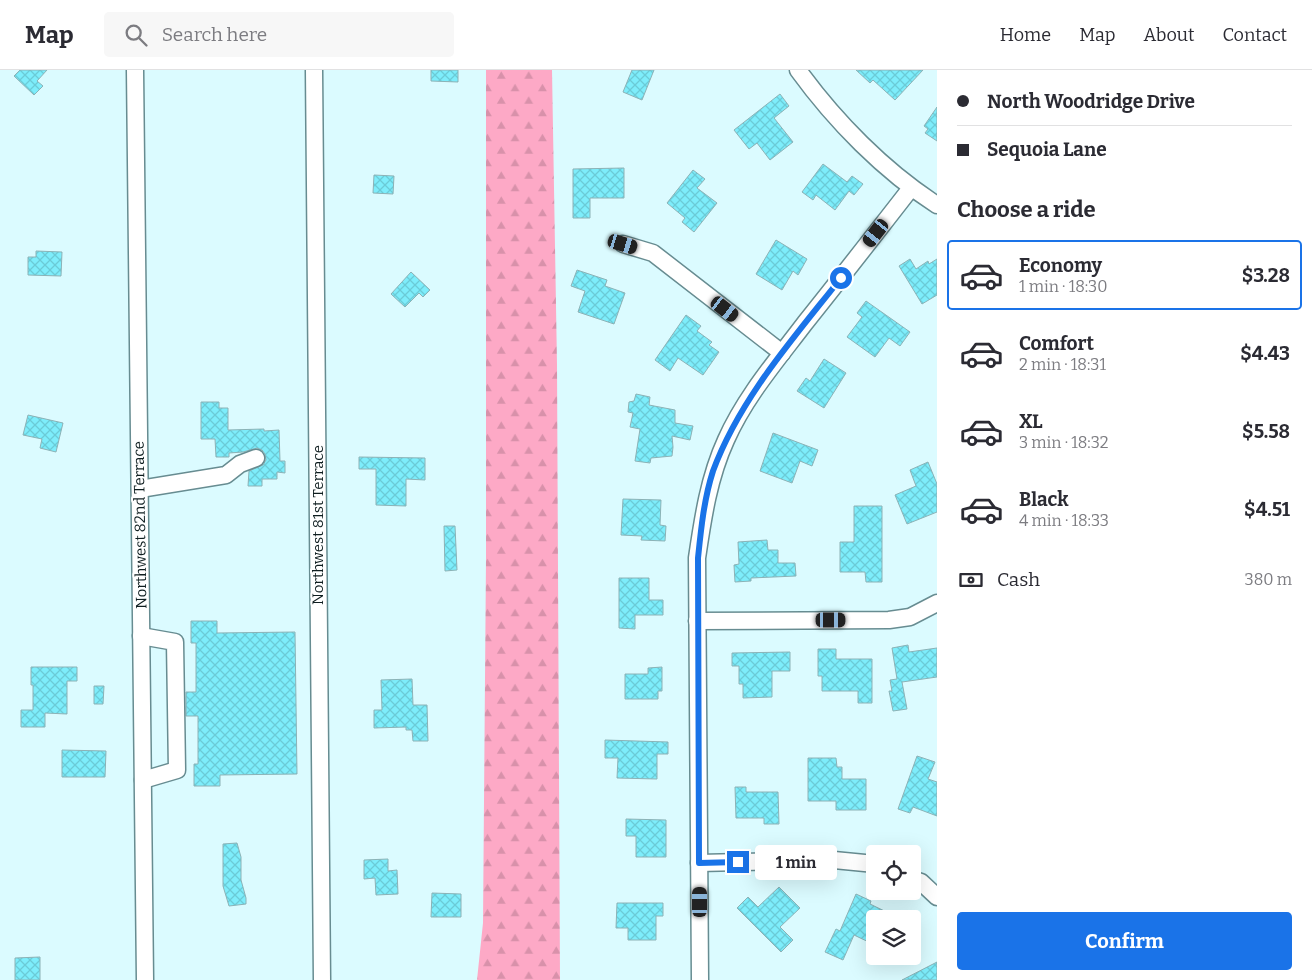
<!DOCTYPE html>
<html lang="en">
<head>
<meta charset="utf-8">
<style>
	body { margin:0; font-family:Bitter,serif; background:#f7f7f7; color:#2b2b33; height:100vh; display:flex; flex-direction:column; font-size:19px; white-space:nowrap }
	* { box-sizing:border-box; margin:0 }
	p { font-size:16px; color:#7c7c81 }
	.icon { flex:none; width:28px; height:28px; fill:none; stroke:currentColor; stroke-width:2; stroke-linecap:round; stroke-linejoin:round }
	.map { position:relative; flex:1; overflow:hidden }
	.drawer { display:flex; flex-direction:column; background:#fff; width:375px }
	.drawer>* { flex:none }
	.guide { display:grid; align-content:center; height:110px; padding:0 20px; background:#fff }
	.tools { position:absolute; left:866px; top:775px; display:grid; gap:10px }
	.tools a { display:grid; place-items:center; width:55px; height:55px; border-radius:5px; background:#fff; box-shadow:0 5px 20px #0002; font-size:25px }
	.end { position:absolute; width:22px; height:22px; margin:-11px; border:6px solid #1a73e8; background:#fff; box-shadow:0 0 0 2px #fff }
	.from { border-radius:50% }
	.bubble { position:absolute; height:35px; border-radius:5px; background:#fff; box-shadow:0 5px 20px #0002; font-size:16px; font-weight:700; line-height:35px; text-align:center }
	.car { position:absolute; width:15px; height:30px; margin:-15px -8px; border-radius:6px; box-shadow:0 0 4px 1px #0007; background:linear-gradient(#222 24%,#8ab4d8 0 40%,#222 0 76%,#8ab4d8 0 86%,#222 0) }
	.guide b { display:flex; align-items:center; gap:18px; height:48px; font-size:19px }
	.guide b+b { border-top:1px solid #e1e1e2 }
	.guide i { width:12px; height:12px; background:#2b2b33 }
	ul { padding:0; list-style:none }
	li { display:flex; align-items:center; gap:15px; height:70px; margin:0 10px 8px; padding:0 10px; border:2px solid transparent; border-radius:5px }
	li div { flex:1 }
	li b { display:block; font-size:19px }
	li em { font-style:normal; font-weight:700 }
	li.active { border-color:#1a73e8 }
	li>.icon { width:45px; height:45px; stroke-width:1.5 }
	h2 { padding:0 20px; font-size:22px; line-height:60px }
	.pay { display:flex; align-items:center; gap:12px; height:55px; padding:0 20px; font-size:19px }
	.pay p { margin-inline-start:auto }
	.button { display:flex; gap:10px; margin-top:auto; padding:10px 20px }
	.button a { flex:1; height:58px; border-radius:5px; background:#1a73e8; color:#fff; font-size:20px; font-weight:700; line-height:58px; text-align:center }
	header { display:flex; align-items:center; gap:30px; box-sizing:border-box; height:70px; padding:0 25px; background:#fff; border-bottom:1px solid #e1e1e2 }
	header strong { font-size:24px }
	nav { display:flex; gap:28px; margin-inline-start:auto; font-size:18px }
	.search { width:350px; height:45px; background:#f7f7f7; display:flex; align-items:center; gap:12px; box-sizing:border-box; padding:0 18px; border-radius:5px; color:#7c7c81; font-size:19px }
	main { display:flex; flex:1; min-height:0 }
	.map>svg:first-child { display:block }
	.forest { fill:url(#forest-firs) }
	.building { fill:url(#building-cross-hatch); stroke:#8cb2b6 }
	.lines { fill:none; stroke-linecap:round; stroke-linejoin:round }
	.minor-casing { stroke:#678c91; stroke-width:19 }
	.minor { stroke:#fff; stroke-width:16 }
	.route { stroke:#1a73e8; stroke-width:6 }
	.labels { text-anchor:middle; stroke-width:4; stroke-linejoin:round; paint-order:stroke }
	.street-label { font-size:15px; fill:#0e1d1f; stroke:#fff }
</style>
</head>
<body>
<header>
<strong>Map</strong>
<div class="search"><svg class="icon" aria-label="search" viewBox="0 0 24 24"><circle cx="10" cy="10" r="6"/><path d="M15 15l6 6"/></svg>Search here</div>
<nav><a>Home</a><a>Map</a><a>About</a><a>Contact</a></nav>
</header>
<main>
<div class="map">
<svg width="937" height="910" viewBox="0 0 937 910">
	<defs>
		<pattern id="forest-firs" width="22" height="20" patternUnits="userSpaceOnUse" patternTransform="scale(1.25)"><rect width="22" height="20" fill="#fda9c6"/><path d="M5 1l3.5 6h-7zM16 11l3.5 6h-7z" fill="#d891aa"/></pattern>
		<pattern id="building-cross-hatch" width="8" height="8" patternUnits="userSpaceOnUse" patternTransform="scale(1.25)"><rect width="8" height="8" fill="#7dedfb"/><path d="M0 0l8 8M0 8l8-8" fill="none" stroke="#6bcbd7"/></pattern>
	</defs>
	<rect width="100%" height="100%" fill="#dbfbff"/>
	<path class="forest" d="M 486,0 L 552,0 L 557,294 L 560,910 L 477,910 L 483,853 L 486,489 Z"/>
	<g class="building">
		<path d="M 20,0 L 47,0 L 37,11 L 43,16 L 34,25 L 14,6 Z"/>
		<path d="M 431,0 L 458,0 L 458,12 L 431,11 Z"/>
		<path d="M 632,0 L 654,0 L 642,30 L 623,22 Z"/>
		<path d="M 856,0 L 923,0 L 895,30 L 873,10 L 870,13 Z"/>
		<path d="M 780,24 L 789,36 L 774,48 L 793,72 L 770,90 L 757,73 L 749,79 L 734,60 Z"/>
		<path d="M 937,37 L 937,71 L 925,63 L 928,59 L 924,56 Z"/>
		<path d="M 823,94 L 847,112 L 852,106 L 863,114 L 854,125 L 849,121 L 835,140 L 816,125 L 813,130 L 802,122 Z"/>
		<path d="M 624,98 L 624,128 L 590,128 L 590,148 L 573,148 L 573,99 Z"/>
		<path d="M 693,100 L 705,109 L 697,118 L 717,133 L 694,162 L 682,152 L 685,148 L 667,133 Z"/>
		<path d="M 374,105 L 394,106 L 393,124 L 373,123 Z"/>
		<path d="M 776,170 L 807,189 L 798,205 L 793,201 L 782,220 L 756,204 Z"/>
		<path d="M 36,181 L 62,182 L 61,206 L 28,205 L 28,187 L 36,187 Z"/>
		<path d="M 910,189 L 916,199 L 928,191 L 929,194 L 937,189 L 937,225 L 922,234 L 899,196 Z"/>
		<path d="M 577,200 L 607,210 L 605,216 L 625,223 L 614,254 L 578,242 L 585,221 L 571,216 Z"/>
		<path d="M 411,202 L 430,220 L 423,227 L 419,223 L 405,237 L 391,224 Z"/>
		<path d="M 866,231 L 910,262 L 900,276 L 889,268 L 875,287 L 847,267 L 862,247 L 857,243 Z"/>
		<path d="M 686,245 L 701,256 L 697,261 L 712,272 L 709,275 L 719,282 L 703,305 L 678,288 L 670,301 L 655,290 Z"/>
		<path d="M 824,289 L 846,303 L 824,338 L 797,321 L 806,308 L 810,311 Z"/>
		<path d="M 636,324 L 650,327 L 649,335 L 675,340 L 675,353 L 693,356 L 690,370 L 672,366 L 673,377 L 672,386 L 651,388 L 650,393 L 635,391 L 640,359 L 630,357 L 633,343 L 628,342 L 629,332 L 634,331 Z"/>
		<path d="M 201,332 L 219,332 L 219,338 L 228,338 L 228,360 L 264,359 L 264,361 L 279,360 L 280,391 L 285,391 L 285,403 L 277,402 L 277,409 L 262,409 L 262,416 L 248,416 L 249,401 L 263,395 L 266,390 L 265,384 L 262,380 L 257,378 L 243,382 L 229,383 L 229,387 L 216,387 L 215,369 L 201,369 Z"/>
		<path d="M 28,345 L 63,353 L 56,382 L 40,378 L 42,369 L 23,365 Z"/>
		<path d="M 773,363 L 818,380 L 812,396 L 800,391 L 792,413 L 760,401 Z"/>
		<path d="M 359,387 L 425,388 L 425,410 L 406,409 L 406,436 L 376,435 L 376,399 L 359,399 Z"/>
		<path d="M 928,392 L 937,414 L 937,442 L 907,454 L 895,425 L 916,416 L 910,400 Z"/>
		<path d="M 623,429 L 661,430 L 660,455 L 666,456 L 665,471 L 641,470 L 642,466 L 621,465 Z"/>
		<path d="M 854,436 L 882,436 L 882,512 L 866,512 L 865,502 L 840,502 L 840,472 L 854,472 Z"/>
		<path d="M 444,456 L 455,456 L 457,500 L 445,501 Z"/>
		<path d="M 767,470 L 768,480 L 778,480 L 778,493 L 795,493 L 796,506 L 751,508 L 751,511 L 735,512 L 734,495 L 739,494 L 738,472 Z"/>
		<path d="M 619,508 L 649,508 L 649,530 L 663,530 L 663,545 L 635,545 L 635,559 L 619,558 Z"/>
		<path d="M 191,551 L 217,551 L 217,563 L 295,562 L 297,704 L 220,705 L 220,716 L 194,716 L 194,694 L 198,694 L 198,646 L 186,646 L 186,622 L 196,622 L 196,573 L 191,573 Z"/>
		<path d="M 908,575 L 909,582 L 937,578 L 937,607 L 902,612 L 907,639 L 893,641 L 889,621 L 892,621 L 890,610 L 897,609 L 892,578 Z"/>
		<path d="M 818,579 L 836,579 L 836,589 L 872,589 L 872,633 L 858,633 L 858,621 L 822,621 L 822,606 L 818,606 Z"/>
		<path d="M 790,582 L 790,601 L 772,601 L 772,627 L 743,628 L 743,614 L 739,614 L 739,596 L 732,596 L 732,583 Z"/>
		<path d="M 31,597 L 77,597 L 77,611 L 67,611 L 67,644 L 45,643 L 45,657 L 21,657 L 21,640 L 33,640 L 33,615 L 31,615 Z"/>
		<path d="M 662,597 L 662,621 L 658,621 L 658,629 L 625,629 L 625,604 L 648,604 L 648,598 Z"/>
		<path d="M 412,609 L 413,635 L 427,635 L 428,671 L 413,671 L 412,660 L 406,660 L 406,657 L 374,658 L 374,640 L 382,640 L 381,610 Z"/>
		<path d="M 94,616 L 104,616 L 103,634 L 94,634 Z"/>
		<path d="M 605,670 L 668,672 L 668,684 L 657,684 L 657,709 L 617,708 L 618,688 L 605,688 Z"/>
		<path d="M 62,680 L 106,681 L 105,707 L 62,707 Z"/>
		<path d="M 917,686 L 935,692 L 928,709 L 937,712 L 937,746 L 913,737 L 910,743 L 898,739 Z"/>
		<path d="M 808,688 L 836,688 L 837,697 L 842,697 L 842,709 L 866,709 L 866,740 L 836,740 L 836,731 L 808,731 Z"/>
		<path d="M 735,717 L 746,717 L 746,722 L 778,722 L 779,754 L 764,754 L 764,748 L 736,748 Z"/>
		<path d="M 626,749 L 666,750 L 666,787 L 636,787 L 636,766 L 626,766 Z"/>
		<path d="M 237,773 L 241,787 L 241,810 L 246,828 L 246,834 L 229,836 L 223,816 L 223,774 Z"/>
		<path d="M 388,789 L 388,801 L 397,800 L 398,824 L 376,825 L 375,808 L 364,809 L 364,790 Z"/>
		<path d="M 779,817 L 800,838 L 780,857 L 793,870 L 781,882 L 737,838 L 748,827 L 758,837 Z"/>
		<path d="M 432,823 L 461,824 L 461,847 L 431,847 Z"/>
		<path d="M 856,824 L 871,831 L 870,834 L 901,849 L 875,849 L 875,875 L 854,865 L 843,890 L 825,882 L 836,859 L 840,861 Z"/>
		<path d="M 617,833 L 663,833 L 663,846 L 656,846 L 656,870 L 628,870 L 628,858 L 616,858 Z"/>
		<path d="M 40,887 L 40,910 L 15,910 L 15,888 Z"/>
		<path d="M 937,892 L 937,910 L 902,910 Z"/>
	</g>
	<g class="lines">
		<g class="minor-casing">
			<g id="minor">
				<path d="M 135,0 L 145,910"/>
				<path d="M 314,0 L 322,910"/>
				<path d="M 798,0 C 835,51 884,101 937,135"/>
				<path d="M 623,174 L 653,183 L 782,283"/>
				<path d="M 140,419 L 226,405 L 240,394 L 256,388"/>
				<path d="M 697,551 L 889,550 L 910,547 L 937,533"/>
				<path d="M 141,566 L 175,572 L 177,700 L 143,710"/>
				<path d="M 699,793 L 834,790 L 875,794"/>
				<path d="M 912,809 L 921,812 L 937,827"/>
				<path d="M 700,910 L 697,488 C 703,447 709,407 726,370 C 745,327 777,290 805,253 C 841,208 876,163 911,118"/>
			</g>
		</g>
		<use href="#minor" class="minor"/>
	</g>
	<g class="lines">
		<path class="route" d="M 738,792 L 699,793 L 698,488 C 701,459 704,429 713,401 C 740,328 793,269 841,208"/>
	</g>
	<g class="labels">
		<g class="street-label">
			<text transform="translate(140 455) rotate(-91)" y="5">Northwest 82nd Terrace</text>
			<text transform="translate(318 455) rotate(-90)" y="5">Northwest 81st Terrace</text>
		</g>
	</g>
</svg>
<div class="tools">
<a><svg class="icon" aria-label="locate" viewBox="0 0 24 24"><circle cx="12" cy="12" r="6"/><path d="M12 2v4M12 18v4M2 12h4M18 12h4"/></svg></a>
<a><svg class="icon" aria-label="layers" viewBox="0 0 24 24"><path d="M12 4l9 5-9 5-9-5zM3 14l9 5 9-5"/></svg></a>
</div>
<i class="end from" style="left:841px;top:208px"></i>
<i class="end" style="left:738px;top:792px"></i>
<div class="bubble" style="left:755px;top:775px;width:82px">1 min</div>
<i class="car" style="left:876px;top:163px;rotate:218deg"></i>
<i class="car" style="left:623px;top:174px;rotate:107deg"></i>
<i class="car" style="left:725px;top:239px;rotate:128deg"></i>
<i class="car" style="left:831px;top:550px;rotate:90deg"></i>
<i class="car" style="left:700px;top:832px;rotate:0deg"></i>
</div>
<section class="drawer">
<div class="guide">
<b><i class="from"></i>North Woodridge Drive</b>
<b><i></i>Sequoia Lane</b>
</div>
<h2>Choose a ride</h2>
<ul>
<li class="active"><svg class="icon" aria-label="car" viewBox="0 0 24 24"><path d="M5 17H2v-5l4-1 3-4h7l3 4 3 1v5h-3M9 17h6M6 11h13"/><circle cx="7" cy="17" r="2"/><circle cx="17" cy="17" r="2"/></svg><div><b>Economy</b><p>1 min · 18:30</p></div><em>$3.28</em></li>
<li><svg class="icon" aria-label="car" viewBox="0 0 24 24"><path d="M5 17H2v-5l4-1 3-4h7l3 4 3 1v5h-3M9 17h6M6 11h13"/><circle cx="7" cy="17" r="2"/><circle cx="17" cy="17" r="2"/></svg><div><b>Comfort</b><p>2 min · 18:31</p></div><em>$4.43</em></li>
<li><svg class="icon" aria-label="car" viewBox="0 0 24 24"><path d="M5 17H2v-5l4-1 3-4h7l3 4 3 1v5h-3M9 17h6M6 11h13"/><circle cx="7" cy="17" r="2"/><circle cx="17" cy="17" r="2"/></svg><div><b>XL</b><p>3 min · 18:32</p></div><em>$5.58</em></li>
<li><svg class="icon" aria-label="car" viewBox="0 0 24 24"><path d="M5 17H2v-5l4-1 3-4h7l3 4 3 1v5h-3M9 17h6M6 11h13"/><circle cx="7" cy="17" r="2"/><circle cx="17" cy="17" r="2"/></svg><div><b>Black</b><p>4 min · 18:33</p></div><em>$4.51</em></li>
</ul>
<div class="pay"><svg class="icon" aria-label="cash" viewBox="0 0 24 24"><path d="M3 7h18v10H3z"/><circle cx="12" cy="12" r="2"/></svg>Cash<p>380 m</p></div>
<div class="button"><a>Confirm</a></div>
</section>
</main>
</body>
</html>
